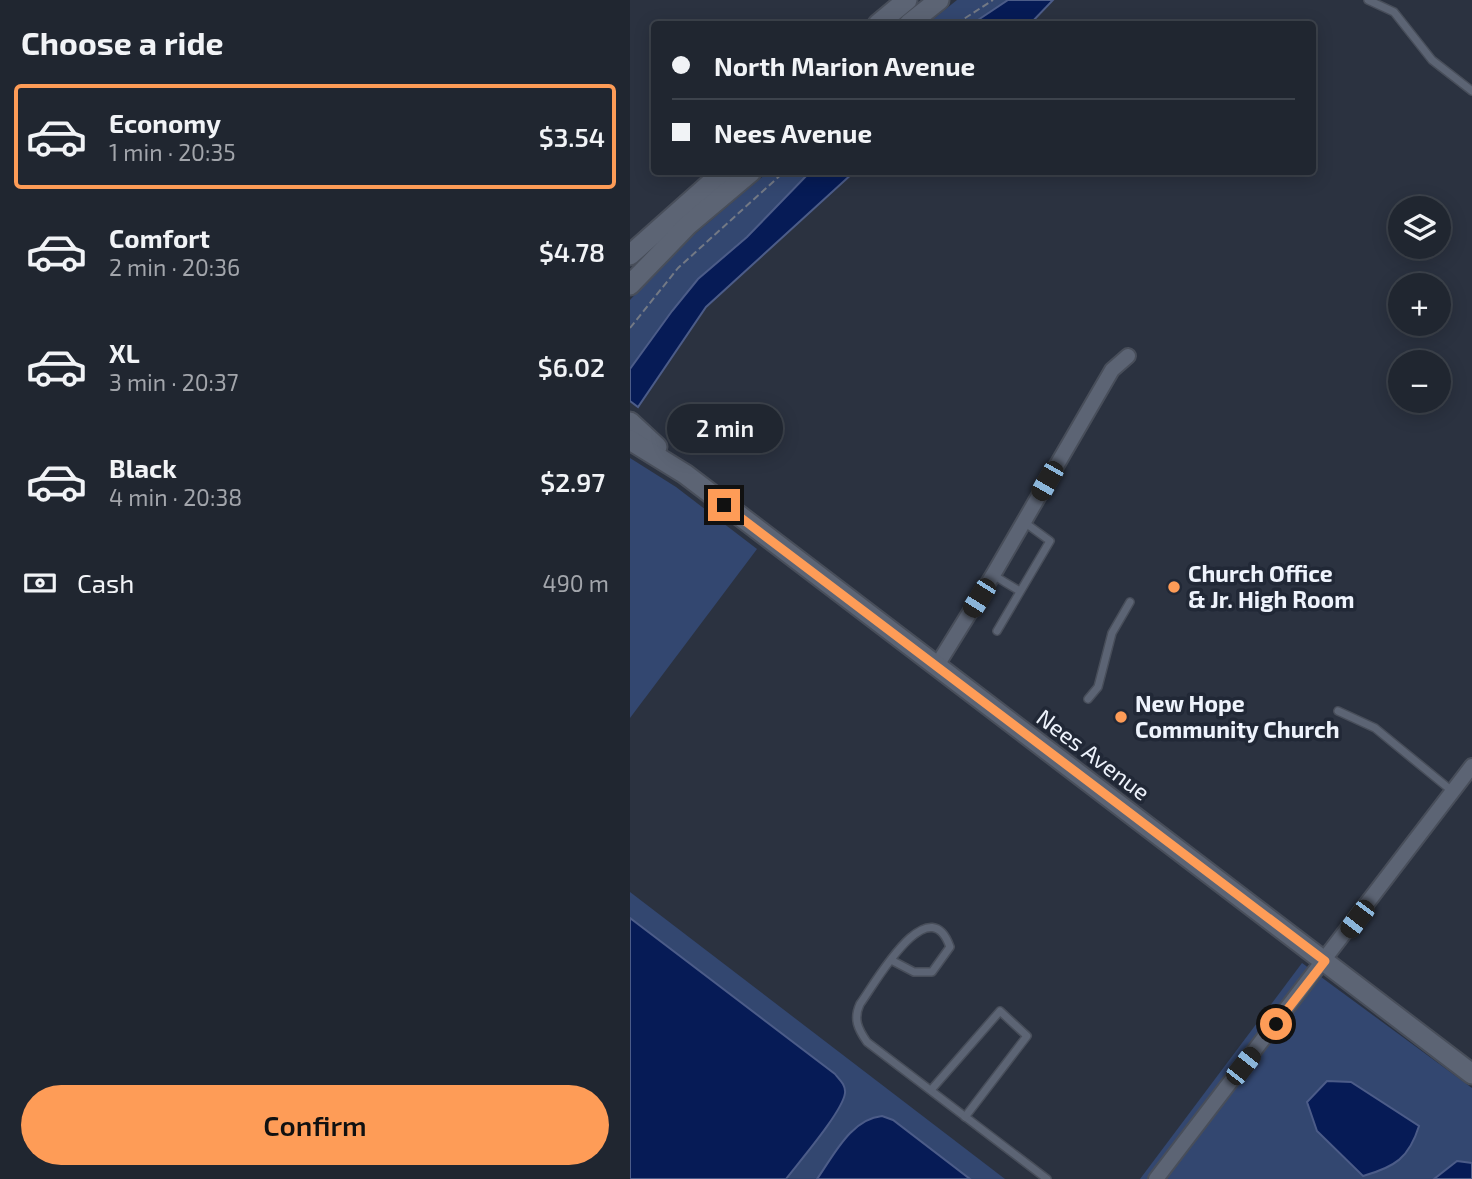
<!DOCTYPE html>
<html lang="en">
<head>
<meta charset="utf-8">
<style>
	body { margin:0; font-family:"Exo 2",sans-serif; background:#282e38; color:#f1f3f6; height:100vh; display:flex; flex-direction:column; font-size:26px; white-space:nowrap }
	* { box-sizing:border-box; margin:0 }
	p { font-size:23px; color:#a2a5ab }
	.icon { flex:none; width:38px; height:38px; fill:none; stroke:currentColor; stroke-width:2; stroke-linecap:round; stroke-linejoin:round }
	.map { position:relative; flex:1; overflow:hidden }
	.sheet { display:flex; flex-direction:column; background:#202630; width:630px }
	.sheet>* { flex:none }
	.top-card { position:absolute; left:21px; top:21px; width:665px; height:154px; border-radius:7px; box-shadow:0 4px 18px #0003,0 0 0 2px #3d434c; display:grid; align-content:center; height:154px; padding:0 21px; background:#202630 }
	.tools { position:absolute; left:758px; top:196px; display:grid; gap:14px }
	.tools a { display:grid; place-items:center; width:63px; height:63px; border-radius:50%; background:#202630; box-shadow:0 4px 18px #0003,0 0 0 2px #3d434c; font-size:35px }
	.end { position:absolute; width:32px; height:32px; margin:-16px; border:9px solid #fe9c57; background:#111; box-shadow:0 0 0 4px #111 }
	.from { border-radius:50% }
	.bubble { position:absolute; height:49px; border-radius:24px; background:#202630; box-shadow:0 4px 18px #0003,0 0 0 2px #3d434c; font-size:23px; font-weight:600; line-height:49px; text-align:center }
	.car { position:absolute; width:21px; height:42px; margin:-21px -10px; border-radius:9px; box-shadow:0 0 5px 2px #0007; background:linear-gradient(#222 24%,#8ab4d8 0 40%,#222 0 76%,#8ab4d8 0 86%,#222 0) }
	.top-card b { display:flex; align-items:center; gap:24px; height:66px; font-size:26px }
	.top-card b+b { border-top:2px solid #3d434c }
	.top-card i { width:18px; height:18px; background:#f1f3f6 }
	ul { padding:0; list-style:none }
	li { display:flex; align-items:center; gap:21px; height:105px; margin:0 14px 10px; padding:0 7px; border:4px solid transparent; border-radius:7px }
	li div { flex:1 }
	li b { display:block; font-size:26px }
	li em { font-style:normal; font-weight:600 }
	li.current { border-color:#fe9c57 }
	li>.icon { width:63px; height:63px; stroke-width:1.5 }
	h2 { padding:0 21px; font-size:32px; line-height:84px }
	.pay { display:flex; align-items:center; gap:18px; height:77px; padding:0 21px; font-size:26px }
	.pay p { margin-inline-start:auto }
	.cta { display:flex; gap:14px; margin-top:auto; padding:14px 21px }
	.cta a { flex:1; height:80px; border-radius:42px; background:#fe9c57; color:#111; font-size:28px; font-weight:600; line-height:80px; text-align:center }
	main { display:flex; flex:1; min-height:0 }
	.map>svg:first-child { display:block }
	.green { fill:#334770 }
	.water { fill:#061b56; stroke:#4c5c88; stroke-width:2 }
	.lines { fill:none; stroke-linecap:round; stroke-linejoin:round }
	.lane-casing { stroke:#484e5a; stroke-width:10 }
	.street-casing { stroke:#484e5a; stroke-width:18 }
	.secondary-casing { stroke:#484e5a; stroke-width:23 }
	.path { stroke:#737985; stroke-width:2; stroke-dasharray:7 3.5; stroke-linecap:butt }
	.lane { stroke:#5c6474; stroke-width:7 }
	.street { stroke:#5c6474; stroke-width:14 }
	.secondary { stroke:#5c6474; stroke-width:19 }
	.route { stroke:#fe9c57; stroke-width:9 }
	.poi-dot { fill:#fe9c57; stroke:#212836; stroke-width:2.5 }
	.labels { text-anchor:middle; stroke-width:7; stroke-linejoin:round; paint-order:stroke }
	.poi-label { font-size:23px; font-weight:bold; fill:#eef3fc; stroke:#212836; text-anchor:start }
	.street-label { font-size:23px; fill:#eef3fc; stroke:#212836 }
</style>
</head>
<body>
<main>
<section class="sheet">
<h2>Choose a ride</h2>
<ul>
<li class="current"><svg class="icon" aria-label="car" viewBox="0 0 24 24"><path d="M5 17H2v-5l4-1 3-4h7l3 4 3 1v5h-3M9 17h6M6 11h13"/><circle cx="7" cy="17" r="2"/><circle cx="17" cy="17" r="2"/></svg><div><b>Economy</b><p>1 min · 20:35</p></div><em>$3.54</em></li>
<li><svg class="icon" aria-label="car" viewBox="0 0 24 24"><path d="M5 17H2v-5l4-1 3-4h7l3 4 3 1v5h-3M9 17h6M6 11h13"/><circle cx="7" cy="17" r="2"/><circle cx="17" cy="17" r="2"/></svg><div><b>Comfort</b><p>2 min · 20:36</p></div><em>$4.78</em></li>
<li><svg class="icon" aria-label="car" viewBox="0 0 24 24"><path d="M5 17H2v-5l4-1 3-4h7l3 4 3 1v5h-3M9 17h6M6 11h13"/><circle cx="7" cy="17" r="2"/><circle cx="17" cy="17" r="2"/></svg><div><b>XL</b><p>3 min · 20:37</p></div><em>$6.02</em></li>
<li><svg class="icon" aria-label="car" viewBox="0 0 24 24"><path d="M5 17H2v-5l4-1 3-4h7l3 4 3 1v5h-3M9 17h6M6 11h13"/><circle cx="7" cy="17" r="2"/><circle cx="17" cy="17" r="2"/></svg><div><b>Black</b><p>4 min · 20:38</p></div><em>$2.97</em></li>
</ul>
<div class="pay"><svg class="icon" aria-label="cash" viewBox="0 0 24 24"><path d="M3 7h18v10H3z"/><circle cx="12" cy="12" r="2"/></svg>Cash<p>490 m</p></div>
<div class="cta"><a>Confirm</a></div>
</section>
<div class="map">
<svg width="842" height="1179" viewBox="0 0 842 1179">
	<rect width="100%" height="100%" fill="#2b3240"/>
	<g class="green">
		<path d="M 327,0 L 378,0 L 342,24 L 297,24 Z"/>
		<path d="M 138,172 L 180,172 L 117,237 L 68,279 L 0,369 L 0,300 L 46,250 Z"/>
		<path d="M 0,458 L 46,487 L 127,549 L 0,718 Z"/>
		<path d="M 0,892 L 375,1179 L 0,1179 Z"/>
		<path d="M 672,963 L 842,1088 L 842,1179 L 510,1179 Z"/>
	</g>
	<g class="water">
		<path d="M 378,0 L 423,0 L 400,24 L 342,24 Z"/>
		<path d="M 180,172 L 224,172 L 76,307 L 8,407 L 0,401 L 0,369 L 42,311 L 68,279 L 117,237 Z"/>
		<path d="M 0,918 L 205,1074 C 209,1079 216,1085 215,1093 C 213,1111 169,1162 156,1179 L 0,1179 Z"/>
		<path d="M 697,1081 L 721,1082 L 789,1126 C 779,1158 765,1167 733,1176 L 687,1131 L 677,1102 Z"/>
		<path d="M 252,1116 L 263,1120 L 340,1179 L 187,1179 C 204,1155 221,1119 252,1116 Z"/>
		<path d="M 827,1161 L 842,1163 L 842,1179 L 804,1179 Z"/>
	</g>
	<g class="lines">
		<g class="lane-casing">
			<g id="lane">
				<path d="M 738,0 L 764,12 L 802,60 L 842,91"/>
				<path d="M 363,575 L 388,590"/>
				<path d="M 367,631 L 420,541 L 394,522"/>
				<path d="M 458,699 L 468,687 L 482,633 L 500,602"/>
				<path d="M 708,711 L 745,728 L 822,791"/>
				<path d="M 261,960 L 284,972 L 302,972 L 320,947 C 299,886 244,985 230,1004 C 223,1019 228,1029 237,1042 L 417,1179"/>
				<path d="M 301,1090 L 370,1011 L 397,1036 L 335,1117"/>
			</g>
		</g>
		<g class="street-casing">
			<g id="street">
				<path d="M 306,667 L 363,575 L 482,370 L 498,356"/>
				<path d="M 526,1179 L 842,766"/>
			</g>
		</g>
		<g class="secondary-casing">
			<g id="secondary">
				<path d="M 248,24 L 277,0"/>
				<path d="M 279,24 L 309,0"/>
				<path d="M 0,255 L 93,172"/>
				<path d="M 0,285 L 58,225 L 121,172"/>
				<path d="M 0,422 L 27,447"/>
				<path d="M 0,440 L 55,474 L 842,1074"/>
			</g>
		</g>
		<g class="path">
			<path d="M 326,24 L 363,0"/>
			<path d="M 0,328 L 48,268 L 154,172"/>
		</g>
		<use href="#lane" class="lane"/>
		<use href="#street" class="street"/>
		<use href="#secondary" class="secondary"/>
	</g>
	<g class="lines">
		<path class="route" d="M 94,505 L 695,961 L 646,1024"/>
	</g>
	<g class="poi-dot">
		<circle cx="544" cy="587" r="7"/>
		<circle cx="491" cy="717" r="7"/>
	</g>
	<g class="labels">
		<g class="poi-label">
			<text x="558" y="582">Church Office<tspan x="558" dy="26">&amp; Jr. High Room</tspan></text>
			<text x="505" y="712">New Hope<tspan x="505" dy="26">Community Church</tspan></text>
		</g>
		<g class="street-label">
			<text transform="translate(463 755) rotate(37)" y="8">Nees Avenue</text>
		</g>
	</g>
</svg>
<div class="tools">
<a><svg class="icon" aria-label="layers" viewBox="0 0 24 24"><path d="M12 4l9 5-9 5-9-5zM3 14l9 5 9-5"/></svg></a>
<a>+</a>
<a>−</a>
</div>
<i class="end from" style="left:646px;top:1024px"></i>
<i class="end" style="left:94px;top:505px"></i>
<div class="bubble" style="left:37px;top:404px;width:116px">2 min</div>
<i class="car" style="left:417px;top:481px;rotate:210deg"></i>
<i class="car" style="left:349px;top:598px;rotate:212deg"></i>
<i class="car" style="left:727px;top:919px;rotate:217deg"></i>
<i class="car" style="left:613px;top:1066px;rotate:38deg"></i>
<div class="top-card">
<b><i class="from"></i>North Marion Avenue</b>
<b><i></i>Nees Avenue</b>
</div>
</div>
</main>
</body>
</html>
